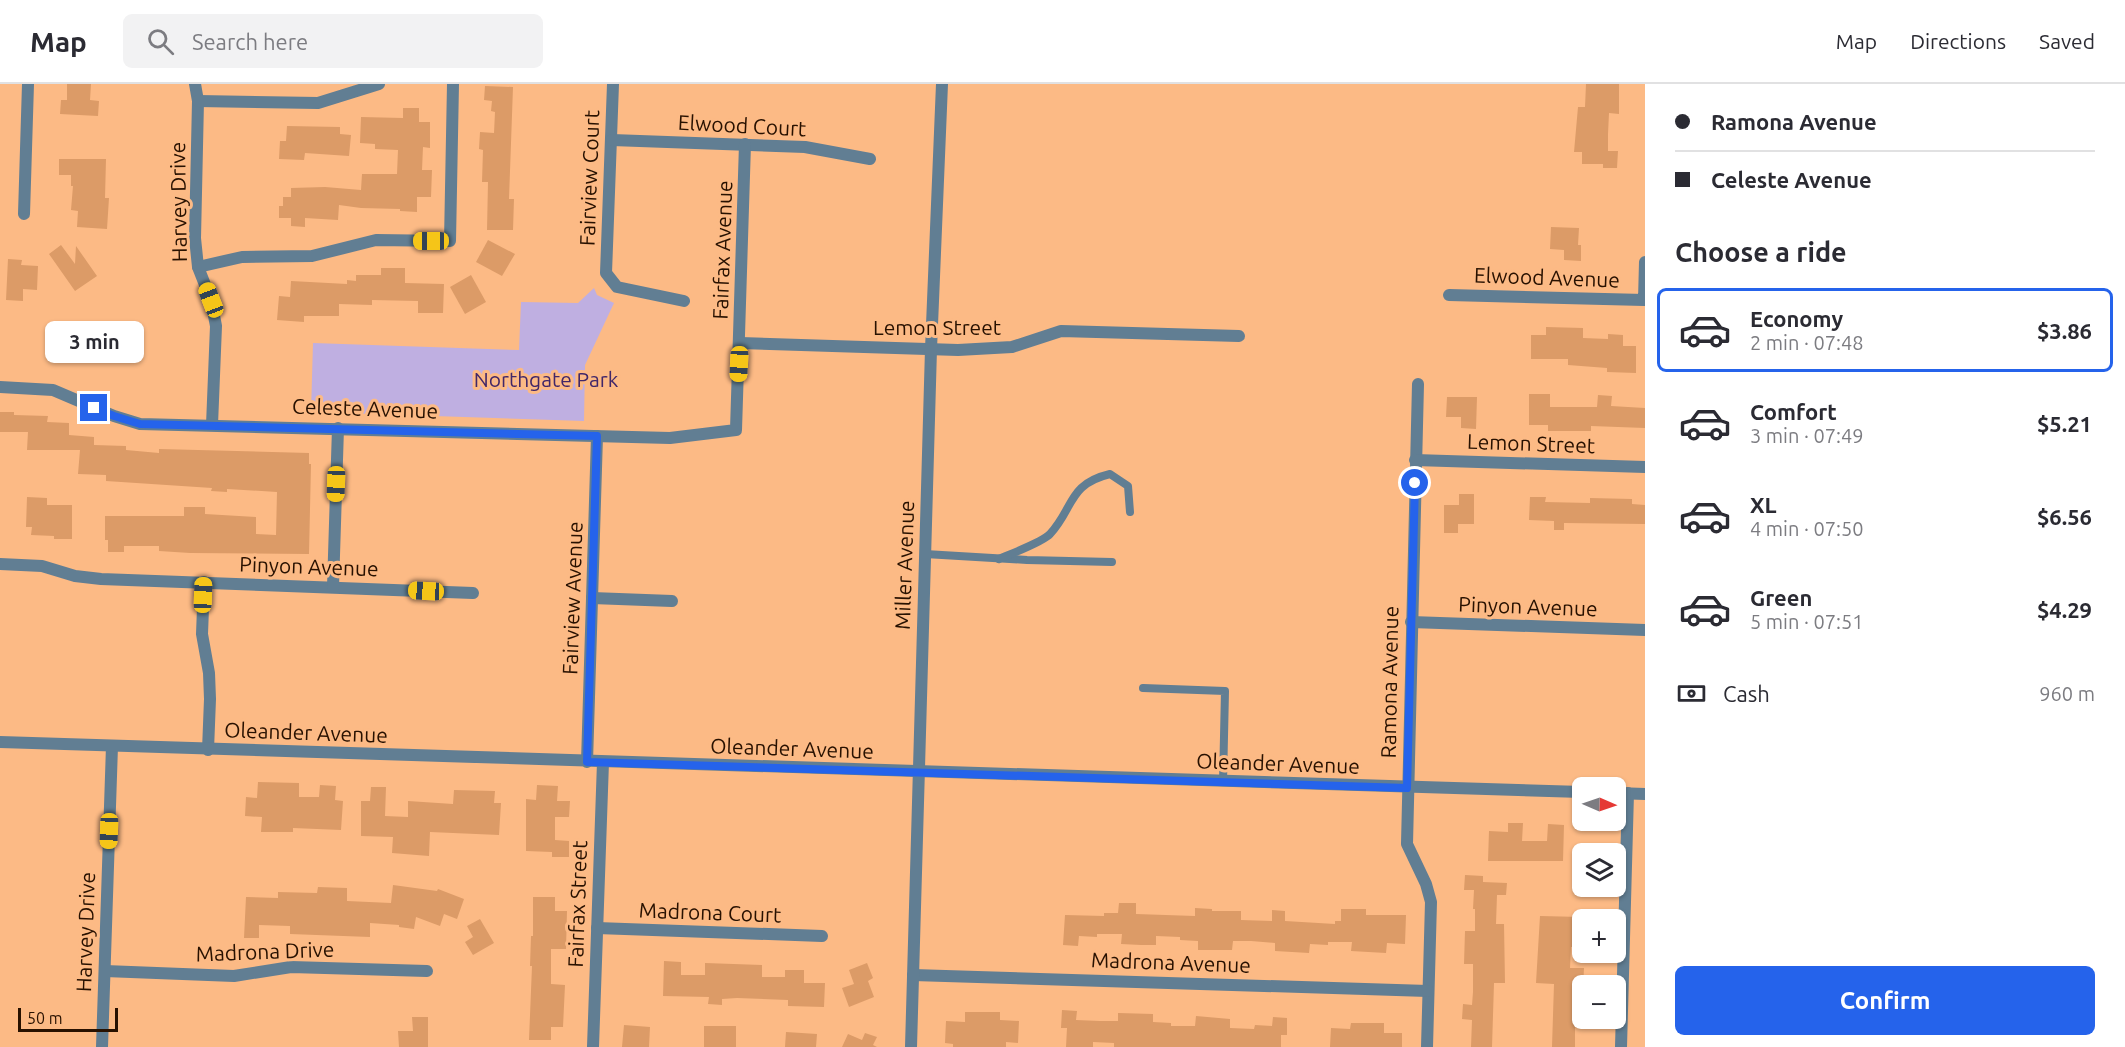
<!DOCTYPE html>
<html lang="en">
<head>
<meta charset="utf-8">
<style>
	body { margin:0; font-family:Ubuntu,sans-serif; background:#f2f2f3; color:#2b2b33; height:100vh; display:flex; flex-direction:column; font-size:22px; white-space:nowrap }
	* { box-sizing:border-box; margin:0 }
	p { font-size:20px; color:#7c7c81 }
	.icon { flex:none; width:33px; height:33px; fill:none; stroke:currentColor; stroke-width:2; stroke-linecap:round; stroke-linejoin:round }
	.map { position:relative; flex:1; overflow:hidden }
	.side { display:flex; flex-direction:column; background:#fff; width:480px }
	.side>* { flex:none }
	.hud { display:grid; align-content:center; height:132px; padding:0 30px; background:#fff }
	.needle { width:39px; rotate:92deg }
	.tools { position:absolute; left:1572px; top:693px; display:grid; gap:12px }
	.tools a { display:grid; place-items:center; width:54px; height:54px; border-radius:9px; background:#fff; box-shadow:0 2px 4px #0004; font-size:30px }
	.scale { position:absolute; left:18px; bottom:15px; width:100px; box-sizing:border-box; padding-left:6px; border:3px solid #281100; border-top:0; font-size:16px; line-height:21px; white-space:nowrap; color:#281100; -webkit-text-stroke:4px #fcba85; paint-order:stroke }
	.end { position:absolute; width:27px; height:27px; margin:-14px; border:8px solid #2563eb; background:#fff; box-shadow:0 0 0 3px #fff }
	.from { border-radius:50% }
	.bubble { position:absolute; height:42px; border-radius:9px; background:#fff; box-shadow:0 2px 4px #0004; font-size:20px; font-weight:600; line-height:42px; text-align:center }
	.car { position:absolute; width:18px; height:36px; margin:-18px -9px; border-radius:8px; box-shadow:0 0 4px 2px #0007; background:linear-gradient(#f5c518 24%,#345 0 40%,#f5c518 0 76%,#345 0 86%,#f5c518 0) }
	.hud b { display:flex; align-items:center; gap:21px; height:57px; font-size:22px }
	.hud b+b { border-top:2px solid #e1e1e2 }
	.hud i { width:15px; height:15px; background:#2b2b33 }
	ul { padding:0; list-style:none }
	li { display:flex; align-items:center; gap:18px; height:84px; margin:0 12px 9px; padding:0 18px; border:3px solid transparent; border-radius:9px }
	li div { flex:1 }
	li b { display:block; font-size:22px }
	li em { font-style:normal; font-weight:600 }
	li.current { border-color:#2563eb }
	li>.icon { width:54px; height:54px; stroke-width:1.5 }
	h2 { padding:0 30px; font-size:27px; line-height:72px }
	.pay { display:flex; align-items:center; gap:15px; height:66px; padding:0 30px; font-size:22px }
	.pay p { margin-inline-start:auto }
	.button { display:flex; gap:12px; margin-top:auto; padding:12px 30px }
	.button a { flex:1; height:69px; border-radius:9px; background:#2563eb; color:#fff; font-size:24px; font-weight:600; line-height:69px; text-align:center }
	header { display:flex; align-items:center; gap:36px; box-sizing:border-box; height:84px; padding:0 30px; background:#fff; border-bottom:2px solid #e1e1e2 }
	header strong { font-size:28px }
	nav { display:flex; gap:33px; margin-inline-start:auto; font-size:21px }
	.search { width:420px; height:54px; background:#f2f2f3; display:flex; align-items:center; gap:15px; box-sizing:border-box; padding:0 21px; border-radius:9px; color:#7c7c81; font-size:22px }
	main { display:flex; flex:1; min-height:0 }
	.map>svg:first-child { display:block }
	.green { fill:#bfafe1 }
	.building { fill:#dc9b67 }
	.lines { fill:none; stroke-linecap:round; stroke-linejoin:round }
	.service { stroke:#617e93; stroke-width:8 }
	.minor { stroke:#617e93; stroke-width:12 }
	.tertiary { stroke:#617e93; stroke-width:12 }
	.route { stroke:#2563eb; stroke-width:8 }
	.labels { text-anchor:middle; stroke-width:6; stroke-linejoin:round; paint-order:stroke }
	.street-label { font-size:21px; fill:#281100; stroke:#fcba85 }
	.park-label { font-size:21px; fill:#412769; stroke:#fcba85 }
</style>
</head>
<body>
<header>
<strong>Map</strong>
<div class="search"><svg class="icon" aria-label="search" viewBox="0 0 24 24"><circle cx="10" cy="10" r="6"/><path d="M15 15l6 6"/></svg>Search here</div>
<nav><a>Map</a><a>Directions</a><a>Saved</a></nav>
</header>
<main>
<div class="map">
<svg width="1645" height="963" viewBox="0 0 1645 963">
	<rect width="100%" height="100%" fill="#fcba85"/>
	<path class="green" d="M 594,204 L 597,211 L 614,219 L 585,281 L 584,337 L 311,328 L 313,259 L 519,266 L 521,218 L 578,219 Z"/>
	<g class="building">
		<path d="M 67,0 L 91,0 L 90,16 L 99,17 L 98,32 L 60,30 L 61,16 L 67,16 Z"/>
		<path d="M 1586,0 L 1619,0 L 1619,30 L 1609,29 L 1608,50 L 1608,67 L 1618,67 L 1617,84 L 1603,84 L 1603,80 L 1582,80 L 1582,68 L 1574,68 L 1578,23 L 1585,23 Z"/>
		<path d="M 485,2 L 513,3 L 509,115 L 514,115 L 513,146 L 487,146 L 488,98 L 482,98 L 483,66 L 479,65 L 480,48 L 494,49 L 495,28 L 491,27 L 492,17 L 484,16 Z"/>
		<path d="M 403,24 L 419,24 L 419,38 L 430,38 L 430,64 L 423,63 L 422,86 L 432,86 L 431,113 L 417,113 L 417,128 L 400,127 L 400,125 L 361,124 L 339,121 L 338,136 L 305,134 L 305,143 L 291,142 L 291,134 L 279,134 L 279,122 L 283,122 L 283,113 L 291,113 L 291,104 L 325,103 L 361,106 L 362,90 L 397,90 L 398,66 L 375,65 L 375,60 L 360,59 L 361,33 L 403,34 Z"/>
		<path d="M 287,42 L 340,43 L 340,50 L 351,51 L 349,72 L 305,69 L 304,76 L 279,75 L 280,57 L 286,57 Z"/>
		<path d="M 59,75 L 106,75 L 105,114 L 109,114 L 107,145 L 77,143 L 78,127 L 71,126 L 73,102 L 71,102 L 71,91 L 59,91 Z"/>
		<path d="M 1551,143 L 1579,144 L 1578,161 L 1581,161 L 1581,177 L 1564,176 L 1564,166 L 1550,165 Z"/>
		<path d="M 488,156 L 515,170 L 502,192 L 476,178 Z"/>
		<path d="M 61,161 L 75,180 L 76,162 L 97,192 L 75,207 L 49,170 Z"/>
		<path d="M 8,175 L 22,176 L 21,181 L 38,182 L 37,206 L 23,205 L 23,217 L 6,216 Z"/>
		<path d="M 381,184 L 405,184 L 405,199 L 444,200 L 443,229 L 418,229 L 418,217 L 372,216 L 372,221 L 339,220 L 339,232 L 304,232 L 304,238 L 277,236 L 279,212 L 290,213 L 291,197 L 347,200 L 347,196 L 356,197 L 356,191 L 381,191 Z"/>
		<path d="M 471,191 L 486,218 L 465,230 L 450,203 Z"/>
		<path d="M 1546,243 L 1583,244 L 1583,254 L 1608,255 L 1608,250 L 1623,251 L 1623,262 L 1636,262 L 1636,289 L 1607,288 L 1607,284 L 1568,281 L 1568,275 L 1531,275 L 1531,251 L 1546,251 Z"/>
		<path d="M 1529,310 L 1550,310 L 1550,323 L 1597,323 L 1598,311 L 1612,312 L 1611,322 L 1645,324 L 1645,344 L 1591,342 L 1591,347 L 1548,347 L 1548,341 L 1529,341 Z"/>
		<path d="M 1447,313 L 1477,313 L 1476,345 L 1461,344 L 1461,333 L 1446,333 Z"/>
		<path d="M 0,328 L 14,328 L 14,331 L 48,332 L 47,338 L 69,339 L 69,351 L 94,353 L 94,361 L 126,362 L 126,366 L 159,369 L 159,365 L 309,369 L 309,380 L 311,380 L 309,470 L 190,469 L 159,467 L 159,462 L 124,462 L 124,468 L 108,468 L 108,456 L 105,456 L 105,432 L 184,432 L 184,423 L 205,423 L 205,430 L 256,433 L 256,450 L 276,451 L 277,408 L 227,405 L 227,408 L 211,407 L 212,404 L 106,397 L 106,391 L 78,390 L 80,366 L 27,366 L 28,348 L 0,348 Z"/>
		<path d="M 1459,410 L 1474,410 L 1474,440 L 1458,440 L 1458,449 L 1444,449 L 1444,421 L 1459,421 Z"/>
		<path d="M 27,413 L 47,414 L 47,421 L 72,421 L 72,455 L 54,455 L 54,452 L 31,451 L 32,443 L 26,443 Z"/>
		<path d="M 1530,413 L 1546,413 L 1545,418 L 1590,419 L 1590,414 L 1632,415 L 1632,420 L 1645,421 L 1645,440 L 1564,439 L 1564,446 L 1554,446 L 1554,437 L 1529,436 Z"/>
		<path d="M 258,698 L 299,699 L 299,713 L 319,713 L 320,701 L 336,702 L 335,716 L 343,717 L 341,746 L 293,744 L 293,748 L 261,748 L 262,733 L 245,732 L 246,713 L 257,714 Z"/>
		<path d="M 537,701 L 558,702 L 557,717 L 570,717 L 569,733 L 555,733 L 555,756 L 569,757 L 569,773 L 552,773 L 552,768 L 526,767 L 526,715 L 536,716 Z"/>
		<path d="M 371,703 L 386,703 L 385,732 L 408,733 L 408,717 L 453,720 L 454,706 L 495,707 L 494,719 L 501,719 L 499,751 L 430,748 L 429,772 L 392,769 L 393,753 L 361,752 L 361,717 L 370,717 Z"/>
		<path d="M 1508,739 L 1523,739 L 1522,757 L 1547,757 L 1548,740 L 1564,741 L 1563,777 L 1488,777 L 1489,747 L 1508,748 Z"/>
		<path d="M 1465,791 L 1483,792 L 1483,798 L 1507,799 L 1506,811 L 1497,811 L 1496,840 L 1504,840 L 1505,899 L 1494,899 L 1492,963 L 1471,963 L 1472,936 L 1462,935 L 1463,920 L 1472,921 L 1473,908 L 1473,880 L 1464,880 L 1465,847 L 1475,847 L 1475,825 L 1473,825 L 1474,806 L 1464,806 Z"/>
		<path d="M 393,801 L 437,807 L 438,805 L 464,815 L 457,835 L 444,830 L 440,842 L 416,833 L 414,845 L 399,843 L 399,841 L 370,839 L 370,853 L 290,850 L 290,842 L 259,841 L 259,854 L 244,854 L 246,813 L 278,814 L 278,808 L 317,809 L 318,803 L 347,804 L 347,817 L 391,819 Z"/>
		<path d="M 533,813 L 555,813 L 555,827 L 567,827 L 566,865 L 551,865 L 551,900 L 565,901 L 563,943 L 551,943 L 551,956 L 529,956 L 532,882 L 530,882 L 531,852 L 533,852 Z"/>
		<path d="M 1119,819 L 1136,819 L 1136,830 L 1195,832 L 1195,824 L 1212,825 L 1212,827 L 1241,827 L 1241,836 L 1272,837 L 1272,826 L 1285,827 L 1285,837 L 1335,840 L 1335,837 L 1341,837 L 1341,825 L 1366,825 L 1366,831 L 1406,831 L 1405,860 L 1387,859 L 1386,869 L 1351,867 L 1352,858 L 1328,858 L 1328,861 L 1310,860 L 1309,869 L 1275,867 L 1275,859 L 1251,857 L 1233,857 L 1232,866 L 1198,866 L 1198,857 L 1180,856 L 1180,853 L 1156,852 L 1156,861 L 1141,861 L 1121,860 L 1122,850 L 1097,850 L 1097,853 L 1079,852 L 1078,862 L 1063,861 L 1065,831 L 1104,832 L 1104,829 L 1118,829 Z"/>
		<path d="M 1540,832 L 1582,833 L 1582,849 L 1577,849 L 1577,863 L 1571,863 L 1570,884 L 1584,884 L 1582,924 L 1575,923 L 1575,963 L 1552,963 L 1554,900 L 1536,899 Z"/>
		<path d="M 480,835 L 494,859 L 473,871 L 465,858 L 473,853 L 467,842 Z"/>
		<path d="M 664,877 L 681,878 L 681,891 L 705,891 L 705,879 L 762,881 L 762,893 L 785,893 L 785,886 L 804,886 L 804,899 L 825,899 L 824,923 L 788,922 L 788,916 L 737,914 L 722,915 L 722,921 L 708,920 L 709,913 L 663,912 Z"/>
		<path d="M 867,879 L 873,894 L 868,897 L 874,913 L 849,923 L 842,904 L 854,900 L 849,886 Z"/>
		<path d="M 1062,926 L 1077,927 L 1076,936 L 1100,937 L 1118,937 L 1118,929 L 1153,930 L 1153,938 L 1171,939 L 1171,942 L 1195,942 L 1196,932 L 1230,935 L 1230,944 L 1254,945 L 1255,941 L 1272,942 L 1273,933 L 1287,934 L 1287,951 L 1281,951 L 1281,963 L 1114,963 L 1114,959 L 1093,958 L 1093,963 L 1066,963 L 1067,944 L 1061,944 Z"/>
		<path d="M 965,928 L 1000,928 L 1000,936 L 1019,937 L 1018,959 L 1006,958 L 1006,963 L 953,963 L 953,960 L 945,959 L 946,937 L 965,938 Z"/>
		<path d="M 412,933 L 428,933 L 428,963 L 399,963 L 398,947 L 413,947 Z"/>
		<path d="M 1351,939 L 1384,939 L 1384,949 L 1402,949 L 1402,963 L 1330,963 L 1331,944 L 1350,945 Z"/>
		<path d="M 624,941 L 650,943 L 649,963 L 622,963 Z"/>
		<rect x="704" y="942" width="32" height="21"/>
		<path d="M 786,948 L 817,950 L 816,963 L 785,963 Z"/>
		<path d="M 865,949 L 877,953 L 873,961 L 877,963 L 842,963 L 848,950 L 862,956 Z"/>
	</g>
	<g class="lines">
		<g class="service">
			<path d="M 925,470 L 1027,476 L 1112,478"/>
			<path d="M 999,475 C 1010,470 1043,458 1050,450 C 1074,424 1068,400 1110,390 L 1128,402 L 1130,428"/>
			<path d="M 1143,604 L 1225,607 L 1223,698"/>
		</g>
		<g class="minor">
			<path d="M 195,0 L 198,17 L 195,154 L 198,183 L 211,216 L 216,242 L 212,341"/>
			<path d="M 613,0 L 606,189 L 617,203 L 684,217"/>
			<path d="M 198,17 L 318,19 L 379,0"/>
			<path d="M 612,56 L 805,63 L 870,75"/>
			<path d="M 24,130 L 28,0"/>
			<path d="M 198,183 L 242,173 L 312,172 L 376,156 L 450,157 L 453,0"/>
			<path d="M 1449,211 L 1644,216 L 1645,178"/>
			<path d="M 740,259 L 958,266 L 1012,263 L 1061,247 L 1239,252"/>
			<path d="M 1418,300 L 1407,760 L 1426,800 L 1431,818 L 1427,963"/>
			<path d="M 0,303 L 53,306 L 114,332 L 140,340 L 670,354 L 736,346 L 745,60"/>
			<path d="M 1415,376 L 1645,383"/>
			<path d="M 0,480 L 42,482 L 75,492 L 101,495 L 473,509"/>
			<path d="M 204,498 L 202,550 L 209,589 L 210,615 L 208,666"/>
			<path d="M 333,503 L 338,344"/>
			<path d="M 592,514 L 672,517"/>
			<path d="M 1411,538 L 1645,546"/>
			<path d="M 587,678 L 597,352"/>
			<path d="M 597,844 L 822,852"/>
			<path d="M 105,887 L 234,892 L 291,883 L 427,887"/>
			<path d="M 913,891 L 1428,907"/>
			<path d="M 102,963 L 112,662"/>
			<path d="M 593,963 L 603,678"/>
			<path d="M 1621,963 L 1628,709"/>
		</g>
		<g class="tertiary">
			<path d="M 0,658 L 1582,708"/>
			<path d="M 1616,709 L 1645,710"/>
			<path d="M 911,963 L 931,265 L 942,0"/>
		</g>
	</g>
	<g class="lines">
		<path class="route" d="M 94,324 L 114,332 L 140,340 L 597,352 L 587,678 L 1407,704 L 1415,399"/>
	</g>
	<g class="labels">
		<g class="street-label">
			<text transform="translate(742 42) rotate(3)" y="7">Elwood Court</text>
			<text transform="translate(590 94) rotate(-88)" y="7">Fairview Court</text>
			<text transform="translate(179 118) rotate(-91)" y="7">Harvey Drive</text>
			<text transform="translate(723 166) rotate(-88)" y="7">Fairfax Avenue</text>
			<text transform="translate(1547 194) rotate(2)" y="7">Elwood Avenue</text>
			<text x="937" y="251">Lemon Street</text>
			<text transform="translate(365 325) rotate(2)" y="7">Celeste Avenue</text>
			<text transform="translate(1531 360) rotate(2)" y="7">Lemon Street</text>
			<text transform="translate(905 481) rotate(-88)" y="7">Miller Avenue</text>
			<text transform="translate(309 483) rotate(2)" y="7">Pinyon Avenue</text>
			<text transform="translate(573 514) rotate(-88)" y="7">Fairview Avenue</text>
			<text transform="translate(1528 523) rotate(2)" y="7">Pinyon Avenue</text>
			<text transform="translate(1390 598) rotate(-89)" y="7">Ramona Avenue</text>
			<text transform="translate(306 649) rotate(2)" y="7">Oleander Avenue</text>
			<text transform="translate(792 665) rotate(2)" y="7">Oleander Avenue</text>
			<text transform="translate(1278 680) rotate(2)" y="7">Oleander Avenue</text>
			<text transform="translate(578 820) rotate(-88)" y="7">Fairfax Street</text>
			<text transform="translate(710 829) rotate(2)" y="7">Madrona Court</text>
			<text transform="translate(86 848) rotate(-88)" y="7">Harvey Drive</text>
			<text transform="translate(265 868) rotate(-2)" y="7">Madrona Drive</text>
			<text transform="translate(1171 879) rotate(2)" y="7">Madrona Avenue</text>
		</g>
		<g class="park-label">
			<text x="546" y="303">Northgate Park</text>
		</g>
	</g>
</svg>
<div class="tools">
<a><svg class="needle" viewBox="-14 -14 28 28"><path d="M0-13l5 13h-10z" fill="#e53935"/><path d="M0 13l5-13h-10z" fill="#7c7c81"/></svg></a>
<a><svg class="icon" aria-label="layers" viewBox="0 0 24 24"><path d="M12 4l9 5-9 5-9-5zM3 14l9 5 9-5"/></svg></a>
<a>+</a>
<a>−</a>
</div>
<div class="scale">50 m</div>
<i class="end from" style="left:1415px;top:399px"></i>
<i class="end" style="left:94px;top:324px"></i>
<div class="bubble" style="left:45px;top:237px;width:99px">3 min</div>
<i class="car" style="left:431px;top:157px;rotate:270deg"></i>
<i class="car" style="left:211px;top:216px;rotate:339deg"></i>
<i class="car" style="left:739px;top:280px;rotate:183deg"></i>
<i class="car" style="left:336px;top:400px;rotate:182deg"></i>
<i class="car" style="left:426px;top:507px;rotate:273deg"></i>
<i class="car" style="left:203px;top:511px;rotate:2deg"></i>
<i class="car" style="left:109px;top:747px;rotate:182deg"></i>
</div>
<section class="side">
<div class="hud">
<b><i class="from"></i>Ramona Avenue</b>
<b><i></i>Celeste Avenue</b>
</div>
<h2>Choose a ride</h2>
<ul>
<li class="current"><svg class="icon" aria-label="car" viewBox="0 0 24 24"><path d="M5 17H2v-5l4-1 3-4h7l3 4 3 1v5h-3M9 17h6M6 11h13"/><circle cx="7" cy="17" r="2"/><circle cx="17" cy="17" r="2"/></svg><div><b>Economy</b><p>2 min · 07:48</p></div><em>$3.86</em></li>
<li><svg class="icon" aria-label="car" viewBox="0 0 24 24"><path d="M5 17H2v-5l4-1 3-4h7l3 4 3 1v5h-3M9 17h6M6 11h13"/><circle cx="7" cy="17" r="2"/><circle cx="17" cy="17" r="2"/></svg><div><b>Comfort</b><p>3 min · 07:49</p></div><em>$5.21</em></li>
<li><svg class="icon" aria-label="car" viewBox="0 0 24 24"><path d="M5 17H2v-5l4-1 3-4h7l3 4 3 1v5h-3M9 17h6M6 11h13"/><circle cx="7" cy="17" r="2"/><circle cx="17" cy="17" r="2"/></svg><div><b>XL</b><p>4 min · 07:50</p></div><em>$6.56</em></li>
<li><svg class="icon" aria-label="car" viewBox="0 0 24 24"><path d="M5 17H2v-5l4-1 3-4h7l3 4 3 1v5h-3M9 17h6M6 11h13"/><circle cx="7" cy="17" r="2"/><circle cx="17" cy="17" r="2"/></svg><div><b>Green</b><p>5 min · 07:51</p></div><em>$4.29</em></li>
</ul>
<div class="pay"><svg class="icon" aria-label="cash" viewBox="0 0 24 24"><path d="M3 7h18v10H3z"/><circle cx="12" cy="12" r="2"/></svg>Cash<p>960 m</p></div>
<div class="button"><a>Confirm</a></div>
</section>
</main>
</body>
</html>
